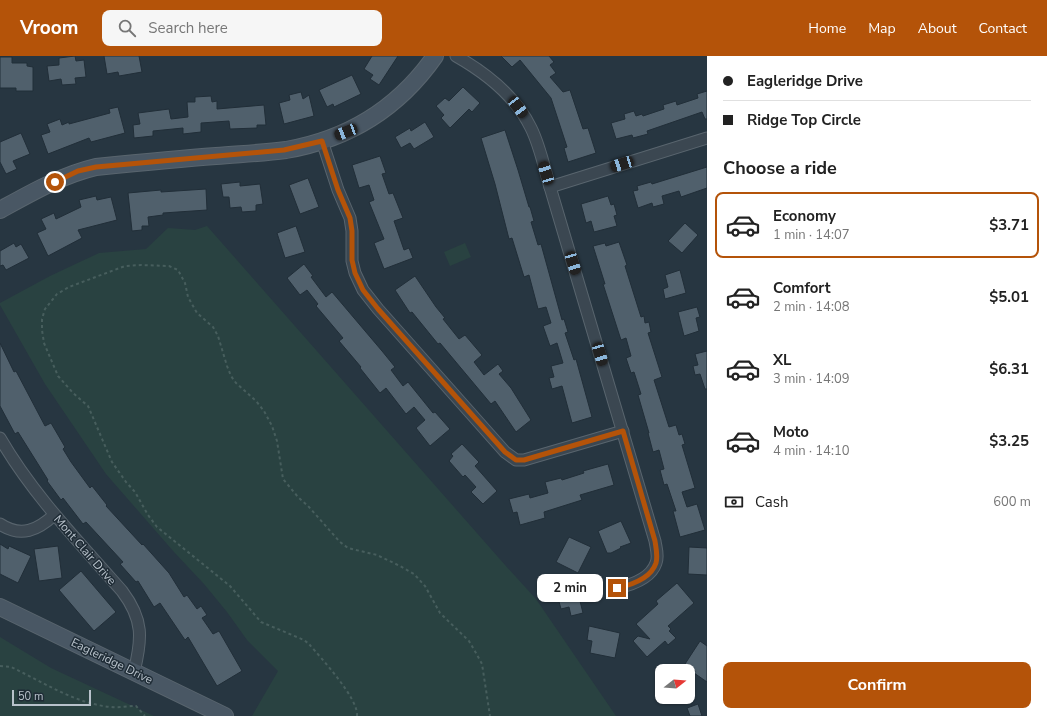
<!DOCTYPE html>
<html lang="en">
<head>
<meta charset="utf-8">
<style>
	body { margin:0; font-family:"Nunito Sans",sans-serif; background:#f6f6f6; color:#222; height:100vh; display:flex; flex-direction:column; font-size:15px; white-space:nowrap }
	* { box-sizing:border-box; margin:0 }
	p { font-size:13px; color:#767676 }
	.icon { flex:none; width:22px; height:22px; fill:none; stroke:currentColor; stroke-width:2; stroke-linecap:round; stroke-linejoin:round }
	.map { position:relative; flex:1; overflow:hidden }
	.sheet { display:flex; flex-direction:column; background:#fff; width:340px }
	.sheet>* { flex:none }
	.banner { display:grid; align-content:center; height:88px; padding:0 16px; background:#fff }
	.needle { width:26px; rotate:73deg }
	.fabs { position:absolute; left:655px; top:608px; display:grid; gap:8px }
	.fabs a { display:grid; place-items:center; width:40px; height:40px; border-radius:8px; background:#fff; box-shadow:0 1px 3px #0004; font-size:20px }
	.scale { position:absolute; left:12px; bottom:10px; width:79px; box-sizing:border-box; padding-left:4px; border:2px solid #b8c2cb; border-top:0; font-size:11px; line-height:14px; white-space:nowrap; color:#b8c2cb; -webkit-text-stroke:3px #1f2c36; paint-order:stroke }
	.end { position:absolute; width:18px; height:18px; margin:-9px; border:5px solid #b45309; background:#fff; box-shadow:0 0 0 2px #fff }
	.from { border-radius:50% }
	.bubble { position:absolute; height:28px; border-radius:8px; background:#fff; box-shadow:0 1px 3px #0004; font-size:13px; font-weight:700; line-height:28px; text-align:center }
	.car { position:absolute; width:12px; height:24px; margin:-12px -6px; border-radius:5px; box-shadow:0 0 3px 1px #0007; background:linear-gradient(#222 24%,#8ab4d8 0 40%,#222 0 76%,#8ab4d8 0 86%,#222 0) }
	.banner b { display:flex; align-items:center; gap:14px; height:38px; font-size:15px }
	.banner b+b { border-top:1px solid #e0e0e0 }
	.banner i { width:10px; height:10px; background:#222 }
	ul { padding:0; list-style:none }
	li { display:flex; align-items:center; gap:12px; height:66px; margin:0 8px 6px; padding:0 8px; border:2px solid transparent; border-radius:8px }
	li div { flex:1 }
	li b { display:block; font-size:15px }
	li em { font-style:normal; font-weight:700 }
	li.current { border-color:#b45309 }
	li>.icon { width:36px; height:36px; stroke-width:1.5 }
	h2 { padding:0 16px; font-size:18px; line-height:48px }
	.pay { display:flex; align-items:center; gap:10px; height:44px; padding:0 16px; font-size:15px }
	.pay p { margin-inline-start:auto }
	.button { display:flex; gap:8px; margin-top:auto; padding:8px 16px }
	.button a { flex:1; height:46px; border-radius:8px; background:#b45309; color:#fff; font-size:16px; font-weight:700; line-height:46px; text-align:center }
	header { display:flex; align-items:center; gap:24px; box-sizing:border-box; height:56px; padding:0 20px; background:#b45309; color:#fff }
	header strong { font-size:19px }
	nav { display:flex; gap:22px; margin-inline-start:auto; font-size:14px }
	.search { width:280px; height:36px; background:#f6f6f6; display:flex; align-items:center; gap:10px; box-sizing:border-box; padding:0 14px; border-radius:8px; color:#767676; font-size:15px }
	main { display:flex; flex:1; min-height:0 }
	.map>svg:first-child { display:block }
	.green { fill:#294241 }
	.building { fill:#50606c; stroke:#212e38 }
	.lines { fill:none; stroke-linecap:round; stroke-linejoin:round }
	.street-casing { stroke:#59656e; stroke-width:13 }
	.secondary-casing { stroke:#59656e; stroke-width:18 }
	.path { stroke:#475e5d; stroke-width:2; stroke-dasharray:3 3; stroke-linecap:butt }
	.street { stroke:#3b4751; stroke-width:11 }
	.secondary { stroke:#495764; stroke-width:16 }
	.route { stroke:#b45309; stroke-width:5 }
	.labels { text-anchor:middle; stroke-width:3; stroke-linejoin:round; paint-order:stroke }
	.street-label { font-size:12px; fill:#b8c2cb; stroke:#1f2c36 }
</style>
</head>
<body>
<header>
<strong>Vroom</strong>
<div class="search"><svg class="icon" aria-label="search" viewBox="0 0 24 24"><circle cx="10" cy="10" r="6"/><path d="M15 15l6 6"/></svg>Search here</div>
<nav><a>Home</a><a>Map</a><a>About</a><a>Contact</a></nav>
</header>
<main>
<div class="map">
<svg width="707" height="660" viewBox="0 0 707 660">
	<rect width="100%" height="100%" fill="#273641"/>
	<g class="green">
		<path d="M 207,170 L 505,509 L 536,543 L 616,660 L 252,660 L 278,615 L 247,584 L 227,556 L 204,528 L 174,496 L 106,418 L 45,328 L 0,249 L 0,247 L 50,220 L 99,197 L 146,193 L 168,172 L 195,174 Z"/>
		<path d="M 465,187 L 471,201 L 450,210 L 444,196 Z"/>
		<path d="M 0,581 L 51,612 L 154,660 L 0,660 Z"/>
	</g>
	<g class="building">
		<path d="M 75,0 L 76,5 L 84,4 L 86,21 L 75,22 L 76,28 L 62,29 L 61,23 L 49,25 L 47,10 L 59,9 L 59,2 Z"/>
		<path d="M 104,0 L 139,0 L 142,16 L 119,20 L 118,16 L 107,18 Z"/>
		<path d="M 372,0 L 398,0 L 379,29 L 370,23 L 373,19 L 364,13 Z"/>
		<path d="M 501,0 L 549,0 L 554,6 L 550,9 L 556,17 L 550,21 L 563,36 L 570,34 L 583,73 L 588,72 L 596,97 L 568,106 L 564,92 L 567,91 L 551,42 L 520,4 L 512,11 Z"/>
		<path d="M 0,1 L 12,1 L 12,7 L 27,7 L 27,10 L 33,11 L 33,35 L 16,35 L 16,32 L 0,32 Z"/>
		<path d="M 352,19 L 361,38 L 334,51 L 333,48 L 327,51 L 319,34 Z"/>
		<path d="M 463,31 L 480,47 L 472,56 L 469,53 L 450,72 L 441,62 L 444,59 L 436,50 L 445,42 L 449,45 Z"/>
		<path d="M 707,35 L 707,63 L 705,63 L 702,56 L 647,75 L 648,78 L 633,82 L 632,79 L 616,83 L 611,67 L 625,63 L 624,58 L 634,55 L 636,60 L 642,58 L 643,60 L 664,53 L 663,49 L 676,45 L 677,49 L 698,42 L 697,38 Z"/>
		<path d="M 301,36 L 303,43 L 309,39 L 314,60 L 284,68 L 279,47 L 290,44 L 289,39 Z"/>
		<path d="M 211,40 L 212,46 L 217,45 L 217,53 L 264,49 L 266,69 L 257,69 L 257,72 L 230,73 L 229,65 L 201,67 L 201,76 L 183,78 L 183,72 L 153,75 L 153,80 L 134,82 L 133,69 L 140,68 L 138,57 L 169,53 L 171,63 L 188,61 L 187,46 L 195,46 L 195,41 Z"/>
		<path d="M 118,51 L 125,77 L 91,86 L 89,82 L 48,98 L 41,79 L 50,76 L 47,68 L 60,63 L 62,69 L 69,66 L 69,68 L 110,57 L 109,53 Z"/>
		<path d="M 425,66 L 434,81 L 414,93 L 410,87 L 401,92 L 395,81 L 410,72 L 411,75 Z"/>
		<path d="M 505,74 L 518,114 L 529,151 L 530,151 L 534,165 L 531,166 L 538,189 L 541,188 L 562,264 L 564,263 L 568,276 L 565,277 L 574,304 L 576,303 L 592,361 L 572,367 L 562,330 L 552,333 L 549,322 L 554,321 L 551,310 L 563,307 L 557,287 L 550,290 L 543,270 L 551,267 L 546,251 L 538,253 L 529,219 L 524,221 L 512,182 L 509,183 L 495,128 L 481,82 Z"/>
		<path d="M 21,77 L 30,98 L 13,105 L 17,113 L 6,118 L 0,106 L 0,86 Z"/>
		<path d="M 380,100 L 386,117 L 382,118 L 389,138 L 393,137 L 403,162 L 394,165 L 404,194 L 409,192 L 413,202 L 384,213 L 374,187 L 384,183 L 369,146 L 374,144 L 369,129 L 359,132 L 352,109 Z"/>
		<path d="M 707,111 L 707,132 L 681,141 L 679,135 L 662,140 L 664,148 L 653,151 L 652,147 L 638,152 L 633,135 L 638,134 L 637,130 L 651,126 L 652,128 Z"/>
		<path d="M 308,122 L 319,151 L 300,158 L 289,129 Z"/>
		<path d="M 240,126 L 240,130 L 260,128 L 263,148 L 256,149 L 256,155 L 242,156 L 241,151 L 230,152 L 229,141 L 223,141 L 221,128 Z"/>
		<path d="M 206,133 L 207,154 L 163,157 L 163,159 L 148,161 L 149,170 L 142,170 L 142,174 L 132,175 L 128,137 L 161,134 L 161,136 Z"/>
		<path d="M 96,140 L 97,144 L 111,141 L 117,164 L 78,174 L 82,182 L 48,200 L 37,177 L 46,173 L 41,163 L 54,157 L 56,163 L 81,151 L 79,144 Z"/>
		<path d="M 608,140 L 611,149 L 614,148 L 617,159 L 614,160 L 617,170 L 594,176 L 591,165 L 586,167 L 581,148 Z"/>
		<path d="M 685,167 L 698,179 L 682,197 L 668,185 Z"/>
		<path d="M 296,170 L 305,196 L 285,202 L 277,177 Z"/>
		<path d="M 619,186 L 627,209 L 625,210 L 641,261 L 644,260 L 645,267 L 649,266 L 651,276 L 648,277 L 662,321 L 654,324 L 669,371 L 676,369 L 679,379 L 682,378 L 685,388 L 682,389 L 695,432 L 682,436 L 687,451 L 697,448 L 705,474 L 680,481 L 673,455 L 676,455 L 667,428 L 664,429 L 660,414 L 664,413 L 659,394 L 653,396 L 648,377 L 649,377 L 638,339 L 641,338 L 634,316 L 631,317 L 626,302 L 631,300 L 626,282 L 621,284 L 603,228 L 605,228 L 593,190 L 605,187 L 606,190 Z"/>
		<path d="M 14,187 L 16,191 L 21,188 L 29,202 L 6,214 L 3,209 L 0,210 L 0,195 Z"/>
		<path d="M 304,208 L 313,220 L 311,221 L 326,241 L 332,236 L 382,295 L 395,311 L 391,314 L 403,330 L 408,326 L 433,357 L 435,356 L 450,373 L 430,390 L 416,372 L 425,364 L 414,351 L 406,358 L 386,332 L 380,337 L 360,312 L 361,311 L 339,285 L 343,282 L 316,250 L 318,248 L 307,234 L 300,239 L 287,222 Z"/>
		<path d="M 680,214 L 686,237 L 665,243 L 663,233 L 668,231 L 665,219 Z"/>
		<path d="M 415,220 L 436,251 L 445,262 L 443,263 L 459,283 L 465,279 L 482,299 L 474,306 L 484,319 L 498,308 L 503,315 L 499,318 L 511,332 L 531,364 L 516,376 L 495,345 L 491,348 L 440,287 L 438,288 L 412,256 L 410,257 L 395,234 Z"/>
		<path d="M 697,251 L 700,261 L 696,262 L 699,275 L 684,280 L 678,256 Z"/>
		<path d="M 0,287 L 14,316 L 16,315 L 45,370 L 51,367 L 65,391 L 63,393 L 71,406 L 90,432 L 92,430 L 107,449 L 106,450 L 142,489 L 143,488 L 169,517 L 184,541 L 187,539 L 197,553 L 201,550 L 207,559 L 202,562 L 213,578 L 219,575 L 242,615 L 217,630 L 188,581 L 185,584 L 160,547 L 154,551 L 138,525 L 136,526 L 120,508 L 123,506 L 86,466 L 83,468 L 63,442 L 61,444 L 47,425 L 48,424 L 18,376 L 15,378 L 0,350 Z"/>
		<path d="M 707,295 L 707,333 L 705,333 L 700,318 L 695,319 L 693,310 L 698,309 L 695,298 Z"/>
		<path d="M 462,388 L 479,406 L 475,410 L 497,435 L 483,448 L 471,436 L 476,431 L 465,419 L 463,421 L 449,405 L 453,400 L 451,398 Z"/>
		<path d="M 608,408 L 614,429 L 580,439 L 582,444 L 544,456 L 545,462 L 520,469 L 517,456 L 513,457 L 509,443 L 529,438 L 530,442 L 548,437 L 545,426 L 561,422 L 562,424 L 584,417 L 583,415 Z"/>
		<path d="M 621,465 L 631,487 L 620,491 L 621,492 L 611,497 L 607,497 L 598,475 Z"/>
		<path d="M 569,481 L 591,491 L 578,517 L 556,506 Z"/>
		<path d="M 0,488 L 8,493 L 9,490 L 31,500 L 18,527 L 0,518 Z"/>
		<path d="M 58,490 L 62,522 L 39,525 L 34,493 Z"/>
		<path d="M 689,491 L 707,492 L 707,519 L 688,518 Z"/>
		<path d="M 81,515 L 116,556 L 94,575 L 59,534 Z"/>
		<path d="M 575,525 L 583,557 L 571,560 L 569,551 L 561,553 L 555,531 Z"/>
		<path d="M 677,527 L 694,547 L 668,570 L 671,573 L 669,575 L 676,582 L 668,589 L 665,585 L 647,601 L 633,585 L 638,580 L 650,583 L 636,568 L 658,548 L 656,545 Z"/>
		<path d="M 589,570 L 620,577 L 615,602 L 590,597 L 592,585 L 587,584 Z"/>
		<path d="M 700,585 L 707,590 L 707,626 L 694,617 L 695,615 L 685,608 Z"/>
		<path d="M 698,648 L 702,660 L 690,660 L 687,652 Z"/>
	</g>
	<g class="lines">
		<g class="street-casing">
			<g id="street">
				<path d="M 456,0 C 486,17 515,39 531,72 C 540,90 544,111 550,131 L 655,485 C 656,492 659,500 656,507 C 651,522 631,529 617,532"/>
				<path d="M 322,85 L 338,134 L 350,162 L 352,175 L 352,205 L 355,217 L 363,234 L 378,253 L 505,396 L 516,404 L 524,404 L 623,375"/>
				<path d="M 550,131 L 707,82"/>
				<path d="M 0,382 C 33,439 79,486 122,535 C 144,564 142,583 134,616"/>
				<path d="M 0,468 C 21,482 38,474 54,459"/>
			</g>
		</g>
		<g class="secondary-casing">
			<g id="secondary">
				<path d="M 0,154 C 31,137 62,119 96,111 C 136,107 176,103 216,100 C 239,98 263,97 286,94 C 349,83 398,53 435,0"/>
				<path d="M 0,551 L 225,660"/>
			</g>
		</g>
		<g class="path">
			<path d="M 0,610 L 11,611 C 43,626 76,648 111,651 C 119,652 128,650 136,650 L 145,660"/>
			<path d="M 357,660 C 359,643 321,602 309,588 L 304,584 L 261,566 L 230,530 L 157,471 L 148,459 L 135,436 L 126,426 L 112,406 L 88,350 L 73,337 L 58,320 L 44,287 L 42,274 L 42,263 L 45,253 L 57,238 L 69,231 L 125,210 L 141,209 L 169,210 L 178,214 L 185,227 L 188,241 L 197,257 L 213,271 L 218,280 L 227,310 L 231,320 L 236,327 L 256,345 L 264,355 L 272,370 L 277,385 L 283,423 L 298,441 L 308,450 L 340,486 L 348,492 L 377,499 L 400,510 L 414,518 L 425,530 L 440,557 L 469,585 L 476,597 L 482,608 L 490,660"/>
		</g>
		<use href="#street" class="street"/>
		<use href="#secondary" class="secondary"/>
	</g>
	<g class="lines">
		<path class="route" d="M 55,126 L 78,115 L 96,111 L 284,94 L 322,85 L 338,134 L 350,162 L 352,175 L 352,204 L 355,217 L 363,234 L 378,253 L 505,396 L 516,404 L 524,404 L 623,375 L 655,485 C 656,492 658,500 656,507 C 651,522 631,529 617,532"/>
	</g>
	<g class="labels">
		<g class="street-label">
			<text transform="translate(85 494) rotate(49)" y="4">Mont Clair Drive</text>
			<text transform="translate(112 605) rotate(26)" y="4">Eagleridge Drive</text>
		</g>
	</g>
</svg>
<div class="fabs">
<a><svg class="needle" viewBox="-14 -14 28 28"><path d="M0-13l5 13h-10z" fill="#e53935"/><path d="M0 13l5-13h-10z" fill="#767676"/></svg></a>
</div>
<div class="scale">50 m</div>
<i class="end from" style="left:55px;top:126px"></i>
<i class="end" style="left:617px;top:532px"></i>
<div class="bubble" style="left:537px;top:518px;width:66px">2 min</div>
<i class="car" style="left:518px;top:51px;rotate:143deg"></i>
<i class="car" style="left:346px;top:76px;rotate:249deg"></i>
<i class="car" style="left:622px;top:108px;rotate:253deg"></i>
<i class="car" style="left:546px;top:117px;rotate:343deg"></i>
<i class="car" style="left:573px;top:207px;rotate:163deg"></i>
<i class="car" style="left:600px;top:298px;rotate:164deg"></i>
</div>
<section class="sheet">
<div class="banner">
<b><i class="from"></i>Eagleridge Drive</b>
<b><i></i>Ridge Top Circle</b>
</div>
<h2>Choose a ride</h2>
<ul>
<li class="current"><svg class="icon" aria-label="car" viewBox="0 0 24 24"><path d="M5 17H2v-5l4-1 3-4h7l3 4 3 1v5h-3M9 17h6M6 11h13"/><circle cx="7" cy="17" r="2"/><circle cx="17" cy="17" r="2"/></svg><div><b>Economy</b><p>1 min · 14:07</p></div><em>$3.71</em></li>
<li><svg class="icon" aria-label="car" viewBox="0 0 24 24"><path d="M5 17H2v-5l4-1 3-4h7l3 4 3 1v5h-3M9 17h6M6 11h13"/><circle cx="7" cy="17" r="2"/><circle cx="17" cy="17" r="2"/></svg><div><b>Comfort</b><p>2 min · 14:08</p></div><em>$5.01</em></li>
<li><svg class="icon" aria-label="car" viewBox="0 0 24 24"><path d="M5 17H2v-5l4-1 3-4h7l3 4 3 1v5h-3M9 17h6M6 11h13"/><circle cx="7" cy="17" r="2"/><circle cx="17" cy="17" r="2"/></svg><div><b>XL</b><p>3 min · 14:09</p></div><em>$6.31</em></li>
<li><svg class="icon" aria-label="car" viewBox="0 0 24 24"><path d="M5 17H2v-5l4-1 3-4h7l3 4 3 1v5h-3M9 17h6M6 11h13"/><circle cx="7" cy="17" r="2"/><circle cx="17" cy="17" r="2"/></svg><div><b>Moto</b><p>4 min · 14:10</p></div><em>$3.25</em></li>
</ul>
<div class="pay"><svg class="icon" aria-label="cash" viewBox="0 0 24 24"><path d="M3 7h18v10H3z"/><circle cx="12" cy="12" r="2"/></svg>Cash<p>600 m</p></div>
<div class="button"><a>Confirm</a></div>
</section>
</main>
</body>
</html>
